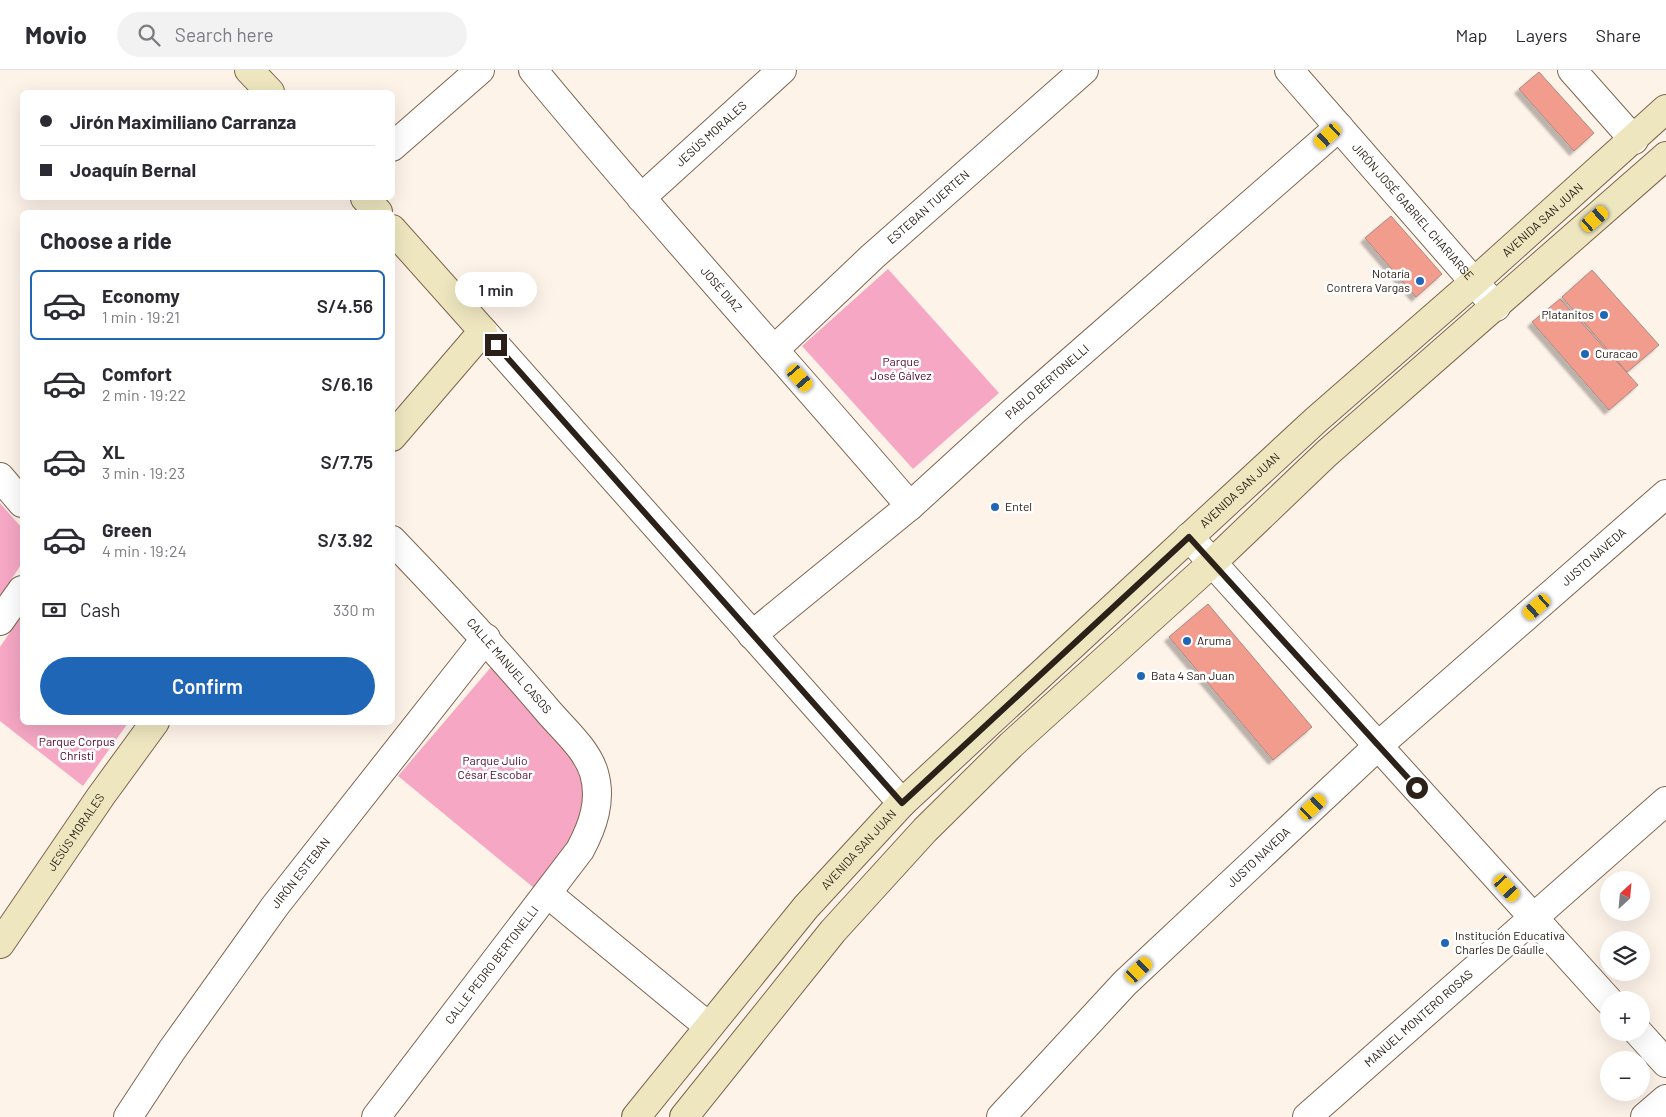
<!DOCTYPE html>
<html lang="en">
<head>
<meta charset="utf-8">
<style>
	body { margin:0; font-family:Barlow,sans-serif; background:#f2f2f3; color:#2b2b33; height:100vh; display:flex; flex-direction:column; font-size:19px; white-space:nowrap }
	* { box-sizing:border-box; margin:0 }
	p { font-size:16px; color:#7c7c81 }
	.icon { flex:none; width:28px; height:28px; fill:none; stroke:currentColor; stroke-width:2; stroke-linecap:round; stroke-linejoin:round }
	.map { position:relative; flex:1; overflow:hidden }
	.details { position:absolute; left:20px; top:140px; width:375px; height:515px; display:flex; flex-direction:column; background:#fff; border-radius:8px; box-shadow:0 5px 20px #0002 }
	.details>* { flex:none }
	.top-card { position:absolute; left:20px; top:20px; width:375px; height:110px; border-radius:8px; box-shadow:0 5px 20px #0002; display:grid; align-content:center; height:110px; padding:0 20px; background:#fff }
	.needle { width:32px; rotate:26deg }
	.fabs { position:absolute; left:1600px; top:801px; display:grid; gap:10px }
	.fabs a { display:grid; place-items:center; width:50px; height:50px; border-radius:50%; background:#fff; box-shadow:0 5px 20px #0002; font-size:25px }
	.end { position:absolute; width:22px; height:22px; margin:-11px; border:6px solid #2b2118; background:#fff; box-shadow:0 0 0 2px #fff }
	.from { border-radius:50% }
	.bubble { position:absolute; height:35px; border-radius:18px; background:#fff; box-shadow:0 5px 20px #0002; font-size:16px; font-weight:600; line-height:35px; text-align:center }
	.car { position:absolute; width:15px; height:30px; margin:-15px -8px; border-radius:6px; box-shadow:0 0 4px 1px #0007; background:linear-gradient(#f5c518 24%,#345 0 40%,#f5c518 0 76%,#345 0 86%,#f5c518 0) }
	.top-card b { display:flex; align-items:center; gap:18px; height:48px; font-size:19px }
	.top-card b+b { border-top:1px solid #e1e1e2 }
	.top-card i { width:12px; height:12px; background:#2b2b33 }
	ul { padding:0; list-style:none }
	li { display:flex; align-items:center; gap:15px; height:70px; margin:0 10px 8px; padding:0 10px; border:2px solid transparent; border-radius:8px }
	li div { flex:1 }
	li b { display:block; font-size:19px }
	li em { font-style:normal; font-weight:600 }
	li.selected { border-color:#1f66b6 }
	li>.icon { width:45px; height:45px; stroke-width:1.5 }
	h2 { padding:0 20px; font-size:22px; line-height:60px }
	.pay { display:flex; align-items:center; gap:12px; height:55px; padding:0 20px; font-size:19px }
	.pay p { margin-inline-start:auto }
	.button { display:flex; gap:10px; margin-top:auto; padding:10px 20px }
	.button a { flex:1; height:58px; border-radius:30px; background:#1f66b6; color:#fff; font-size:20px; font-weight:600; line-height:58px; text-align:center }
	header { display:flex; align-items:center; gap:30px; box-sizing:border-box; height:70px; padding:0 25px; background:#fff; border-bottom:1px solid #e1e1e2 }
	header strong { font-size:24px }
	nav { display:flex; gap:28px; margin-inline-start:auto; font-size:18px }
	.search { width:350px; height:45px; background:#f2f2f3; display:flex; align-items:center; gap:12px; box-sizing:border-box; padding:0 18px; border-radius:28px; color:#7c7c81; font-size:19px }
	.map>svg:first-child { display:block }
	.green { fill:#f5a7c3 }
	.building { fill:#f29c8d; stroke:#ac8881; filter:url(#shadow) }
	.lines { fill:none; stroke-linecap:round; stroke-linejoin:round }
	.street-casing { stroke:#7e654f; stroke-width:30 }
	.secondary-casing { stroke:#7e654f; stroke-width:30 }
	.street { stroke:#fff; stroke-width:28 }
	.secondary { stroke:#ede6bf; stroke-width:28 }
	.route { stroke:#2b2118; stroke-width:6 }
	.poi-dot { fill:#1f66b6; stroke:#fff; stroke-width:2 }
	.labels { text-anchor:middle; stroke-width:5; stroke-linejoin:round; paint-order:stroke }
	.street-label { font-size:12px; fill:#2b2118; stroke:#fff }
	.poi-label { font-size:12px; fill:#2b2118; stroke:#fff; text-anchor:start }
	.park-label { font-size:12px; fill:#50062c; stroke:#fff }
</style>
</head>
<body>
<header>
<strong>Movio</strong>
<div class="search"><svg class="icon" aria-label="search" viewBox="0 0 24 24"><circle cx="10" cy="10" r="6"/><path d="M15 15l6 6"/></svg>Search here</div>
<nav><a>Map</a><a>Layers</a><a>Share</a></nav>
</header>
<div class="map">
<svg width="1666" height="1047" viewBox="0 0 1666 1047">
	<defs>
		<filter id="shadow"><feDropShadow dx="-4.5" dy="4.5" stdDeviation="1" flood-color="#0004"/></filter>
	</defs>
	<rect width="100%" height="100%" fill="#fef3e9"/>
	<g class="green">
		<path d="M 888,199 L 999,323 L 913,399 L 802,276 Z"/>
		<path d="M 0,433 L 22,458 L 22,493 L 0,527 Z"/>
		<path d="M 22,545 L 22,652 L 128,653 L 83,716 L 0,651 L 0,577 Z"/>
		<path d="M 492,596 L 587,703 L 584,753 L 534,818 L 398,706 Z"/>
	</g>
	<g class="building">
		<path d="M 1539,2 L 1594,63 L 1574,81 L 1519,19 Z"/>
		<path d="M 1391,146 L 1442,204 L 1416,227 L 1365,168 Z"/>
		<path d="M 1592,200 L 1659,275 L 1627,302 L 1562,227 Z"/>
		<path d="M 1560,229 L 1638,315 L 1609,340 L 1532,252 Z"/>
		<path d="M 1208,534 L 1312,657 L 1273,690 L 1169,567 Z"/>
	</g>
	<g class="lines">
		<g class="street-casing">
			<g id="street">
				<path id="s1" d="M 533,0 C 655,148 785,290 910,436"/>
				<path id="s2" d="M 1289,0 L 1496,237"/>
				<path d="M 1572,0 L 1634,70"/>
				<path d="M 392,77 L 480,0"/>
				<path id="s3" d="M 641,128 L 782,0"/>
				<path d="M 483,261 L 902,733"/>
				<path id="s4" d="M 775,279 L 872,187 L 1084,0"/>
				<path d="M 0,407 L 22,433"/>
				<path d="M 1189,467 L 1609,931"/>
				<path d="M 0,551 L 22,520"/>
				<path id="s5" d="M 752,565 L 910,436 L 1014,341 L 1339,57"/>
				<path d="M 548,824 L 708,956"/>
				<path d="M 1638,962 L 1666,993"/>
				<path id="s6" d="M 128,1047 L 172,980 L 275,836 L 486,568"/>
				<path id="s7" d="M 376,1047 L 580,780 C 593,756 602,730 594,703 C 587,679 563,659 547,640 C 497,581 446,526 392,470"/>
				<path id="s8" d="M 1001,1047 L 1125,913 L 1379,675 L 1666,424"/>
				<path id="s9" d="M 1307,1047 L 1666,731"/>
				<path d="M 1645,1047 L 1666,1029"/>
			</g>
		</g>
		<g class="secondary-casing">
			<g id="secondary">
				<path d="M 249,0 L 270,22"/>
				<path d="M 365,128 L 378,142"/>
				<path d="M 392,159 L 483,261 L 392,367"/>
				<path id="s10" d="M 0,874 L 101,726 L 155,652"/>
				<path id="s11" d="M 636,1047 L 806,837 L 902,733 L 1316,350 L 1474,212 L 1666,39"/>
				<path d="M 684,1047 L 833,861 L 925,760 L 1011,675 L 1212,493 L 1326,384 L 1666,86"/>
			</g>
		</g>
		<use href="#street" class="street"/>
		<use href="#secondary" class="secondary"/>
	</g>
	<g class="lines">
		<path class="route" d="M 496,275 L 902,733 L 1189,467 L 1417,718"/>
	</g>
	<g class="poi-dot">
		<circle cx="1420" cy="211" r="5"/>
		<circle cx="1604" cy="245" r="5"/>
		<circle cx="1585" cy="284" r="5"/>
		<circle cx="995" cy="437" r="5"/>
		<circle cx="1187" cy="571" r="5"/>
		<circle cx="1141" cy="606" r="5"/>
		<circle cx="1445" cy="873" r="5"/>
	</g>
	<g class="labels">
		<g class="street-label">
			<text dy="4" stroke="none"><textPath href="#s3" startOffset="95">JESÚS MORALES</textPath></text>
			<text dy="4" stroke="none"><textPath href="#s4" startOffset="209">ESTEBAN TUERTEN</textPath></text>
			<text dy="4" stroke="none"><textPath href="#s2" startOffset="188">JIRÓN JOSÉ GABRIEL CHARIARSE</textPath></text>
			<text dy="4" stroke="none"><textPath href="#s11" startOffset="1278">AVENIDA SAN JUAN</textPath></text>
			<text dy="4" stroke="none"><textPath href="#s1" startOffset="289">JOSÉ DIAZ</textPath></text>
			<text dy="4" stroke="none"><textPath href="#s5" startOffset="389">PABLO BERTONELLI</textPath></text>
			<text dy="4" stroke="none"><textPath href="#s11" startOffset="872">AVENIDA SAN JUAN</textPath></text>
			<text dy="4" stroke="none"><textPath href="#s8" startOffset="816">JUSTO NAVEDA</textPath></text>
			<text transform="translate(509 596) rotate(49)" y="4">CALLE MANUEL CASOS</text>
			<text dy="4" stroke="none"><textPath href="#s10" startOffset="135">JESÚS MORALES</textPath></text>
			<text dy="4" stroke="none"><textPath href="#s11" startOffset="348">AVENIDA SAN JUAN</textPath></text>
			<text dy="4" stroke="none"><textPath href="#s8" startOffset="366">JUSTO NAVEDA</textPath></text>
			<text dy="4" stroke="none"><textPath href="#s6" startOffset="299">JIRÓN ESTEBAN</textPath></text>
			<text dy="4" stroke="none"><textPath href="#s7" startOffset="191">CALLE PEDRO BERTONELLI</textPath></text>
			<text dy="4" stroke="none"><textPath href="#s9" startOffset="149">MANUEL MONTERO ROSAS</textPath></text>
		</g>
		<g class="poi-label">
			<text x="1410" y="208" text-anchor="end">Notaría<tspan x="1410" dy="14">Contrera Vargas</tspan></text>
			<text x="1594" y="249" text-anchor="end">Platanitos</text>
			<text x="1595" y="288">Curacao</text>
			<text x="1005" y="441">Entel</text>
			<text x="1197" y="575">Aruma</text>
			<text x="1151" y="610">Bata 4 San Juan</text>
			<text x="1455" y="870">Institución Educativa<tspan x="1455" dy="14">Charles De Gaulle</tspan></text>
		</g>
		<g class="park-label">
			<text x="901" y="296">Parque<tspan x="901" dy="14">José Gálvez</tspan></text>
			<text x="77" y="676">Parque Corpus<tspan x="77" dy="14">Christi</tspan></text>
			<text x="495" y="695">Parque Julio<tspan x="495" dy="14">César Escobar</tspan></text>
		</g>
	</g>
</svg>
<div class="fabs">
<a><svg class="needle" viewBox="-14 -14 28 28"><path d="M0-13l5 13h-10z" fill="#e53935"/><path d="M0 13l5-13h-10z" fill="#7c7c81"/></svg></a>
<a><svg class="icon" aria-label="layers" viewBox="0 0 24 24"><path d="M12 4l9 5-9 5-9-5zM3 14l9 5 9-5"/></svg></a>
<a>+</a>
<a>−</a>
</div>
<i class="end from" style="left:1417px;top:718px"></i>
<i class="end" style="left:496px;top:275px"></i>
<div class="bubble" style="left:455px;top:202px;width:82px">1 min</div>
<i class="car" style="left:1328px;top:66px;rotate:228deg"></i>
<i class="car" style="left:1595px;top:149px;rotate:49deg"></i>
<i class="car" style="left:800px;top:308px;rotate:139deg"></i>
<i class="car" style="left:1537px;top:537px;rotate:229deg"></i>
<i class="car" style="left:1313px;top:737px;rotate:47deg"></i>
<i class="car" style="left:1507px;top:818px;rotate:138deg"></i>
<i class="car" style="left:1139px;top:900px;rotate:47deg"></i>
<div class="top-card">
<b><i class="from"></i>Jirón Maximiliano Carranza</b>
<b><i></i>Joaquín Bernal</b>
</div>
<section class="details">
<h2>Choose a ride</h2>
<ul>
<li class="selected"><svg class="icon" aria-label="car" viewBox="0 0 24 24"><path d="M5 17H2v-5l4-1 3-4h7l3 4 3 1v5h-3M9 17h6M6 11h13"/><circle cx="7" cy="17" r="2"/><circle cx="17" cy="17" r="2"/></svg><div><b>Economy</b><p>1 min · 19:21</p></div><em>S/4.56</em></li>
<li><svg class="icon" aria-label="car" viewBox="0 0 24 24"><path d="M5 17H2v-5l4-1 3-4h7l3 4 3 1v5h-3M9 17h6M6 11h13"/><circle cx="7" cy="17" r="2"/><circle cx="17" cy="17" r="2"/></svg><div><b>Comfort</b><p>2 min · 19:22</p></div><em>S/6.16</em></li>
<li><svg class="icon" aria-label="car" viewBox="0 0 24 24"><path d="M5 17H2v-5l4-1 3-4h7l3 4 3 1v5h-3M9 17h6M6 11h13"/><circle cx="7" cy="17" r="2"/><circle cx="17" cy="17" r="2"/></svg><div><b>XL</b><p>3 min · 19:23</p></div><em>S/7.75</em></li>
<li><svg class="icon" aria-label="car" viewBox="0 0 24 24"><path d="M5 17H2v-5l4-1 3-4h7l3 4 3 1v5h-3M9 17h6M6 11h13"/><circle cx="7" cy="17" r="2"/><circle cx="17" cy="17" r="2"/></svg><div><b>Green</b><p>4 min · 19:24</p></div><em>S/3.92</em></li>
</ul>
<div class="pay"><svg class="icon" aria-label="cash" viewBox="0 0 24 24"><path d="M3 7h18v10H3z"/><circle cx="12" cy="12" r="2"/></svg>Cash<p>330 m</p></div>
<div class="button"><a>Confirm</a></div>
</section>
</div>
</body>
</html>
